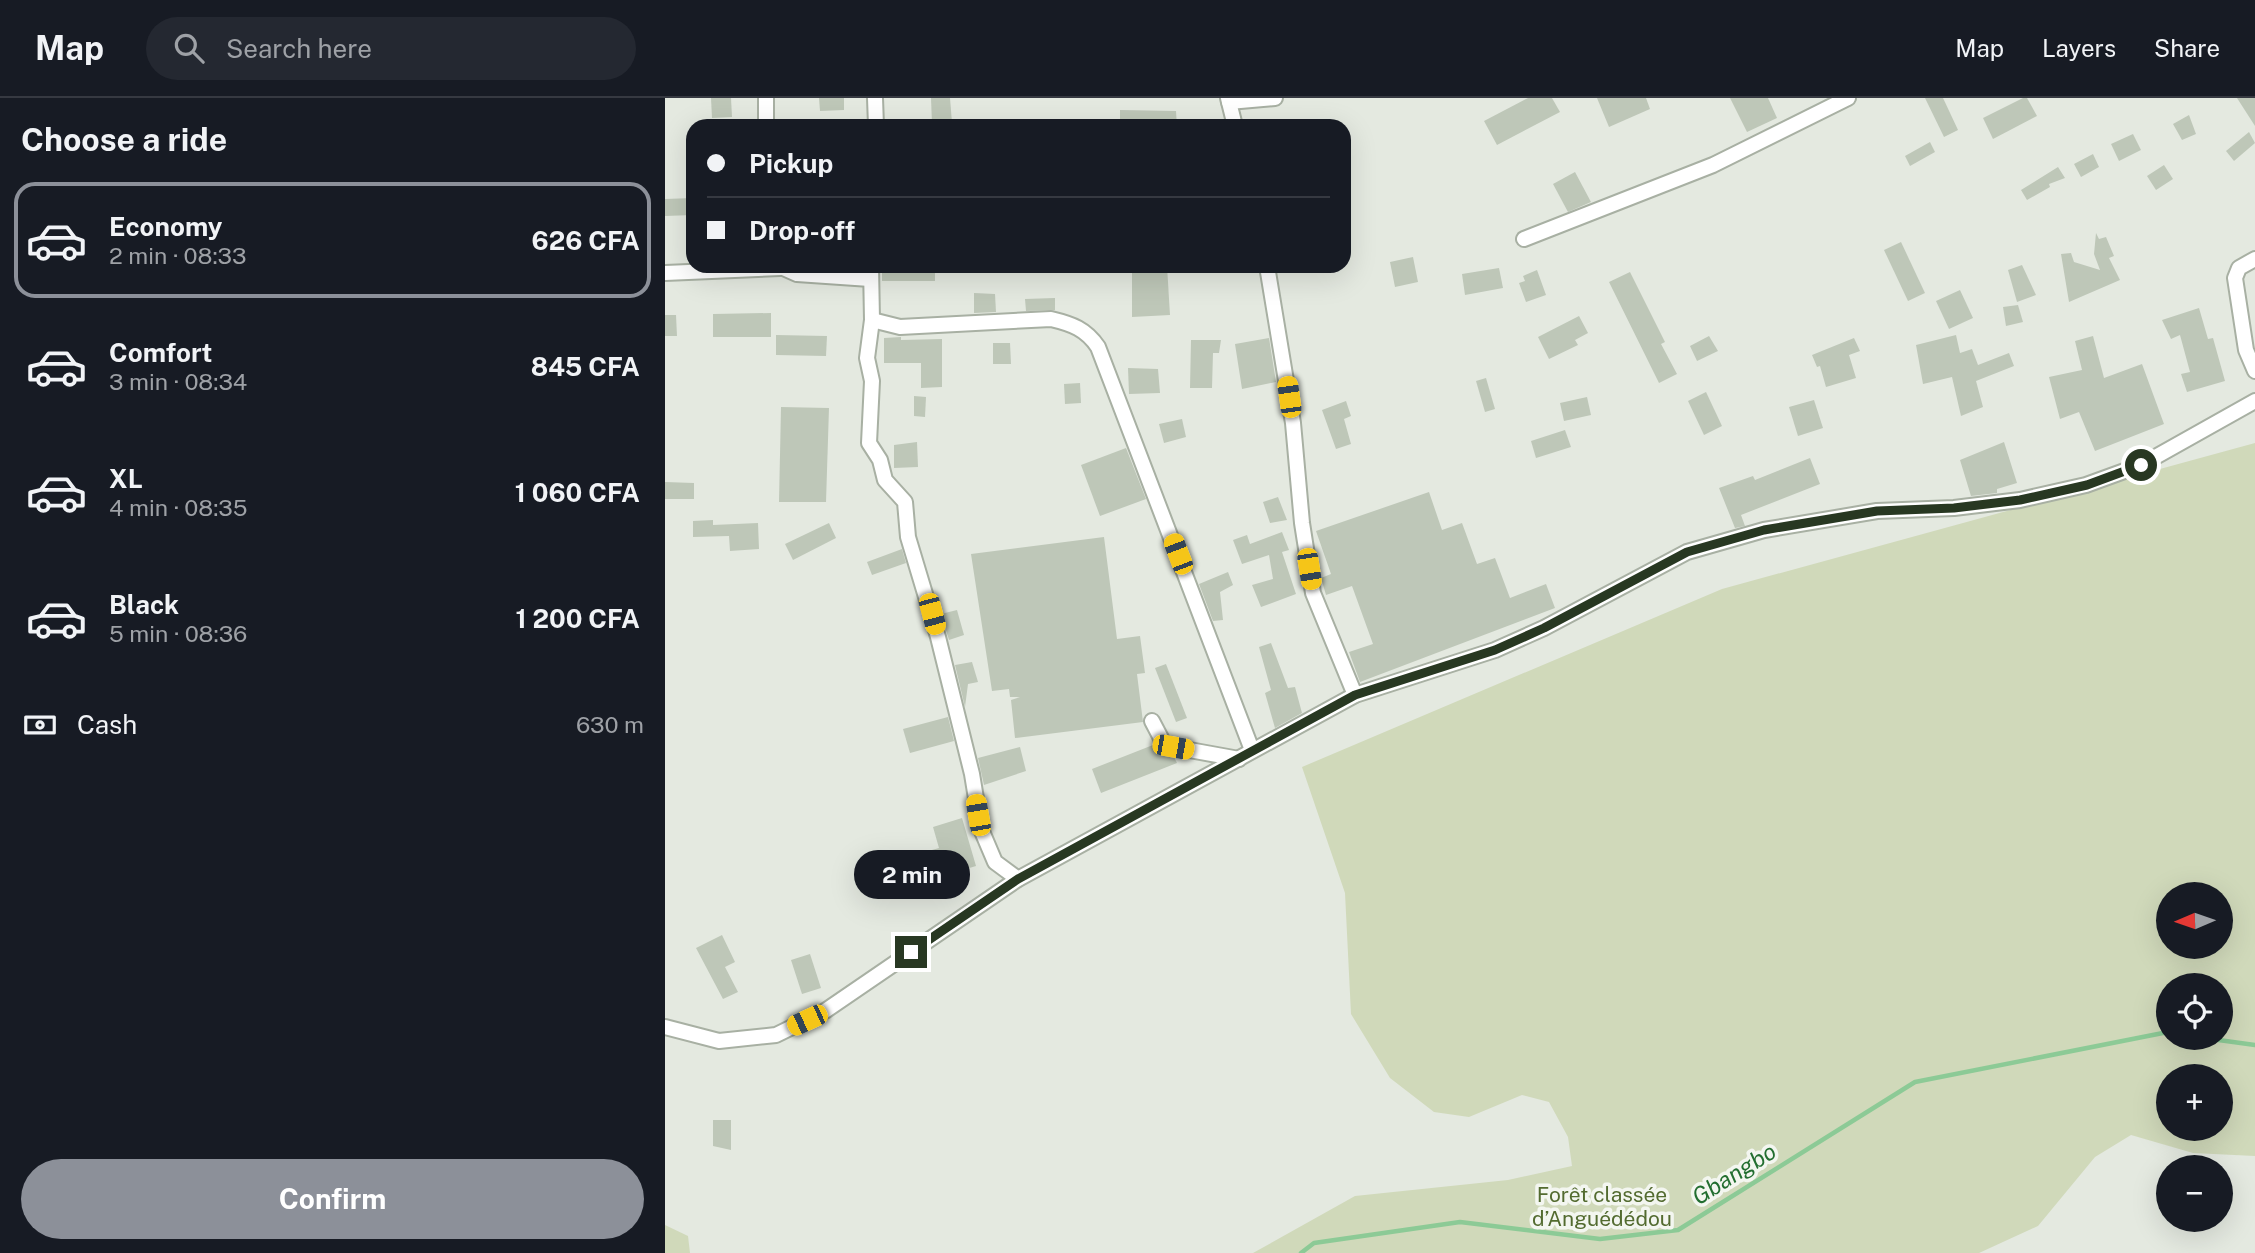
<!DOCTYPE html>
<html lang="en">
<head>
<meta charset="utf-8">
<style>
	body { margin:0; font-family:"Public Sans",sans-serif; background:#242831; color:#f1f3f6; height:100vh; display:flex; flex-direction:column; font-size:26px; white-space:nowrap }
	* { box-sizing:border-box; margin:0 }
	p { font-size:23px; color:#9ea1a6 }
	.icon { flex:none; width:38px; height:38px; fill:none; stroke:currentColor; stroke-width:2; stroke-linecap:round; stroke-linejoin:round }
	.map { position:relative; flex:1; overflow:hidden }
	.side { display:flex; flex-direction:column; background:#171b24; width:665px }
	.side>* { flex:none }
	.hud { position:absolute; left:21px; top:21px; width:665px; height:154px; border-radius:21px; box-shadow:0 7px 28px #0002; display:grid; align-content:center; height:154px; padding:0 21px; background:#171b24 }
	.needle { width:46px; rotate:268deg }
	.tools { position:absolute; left:1491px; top:784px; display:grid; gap:14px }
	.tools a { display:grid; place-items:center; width:77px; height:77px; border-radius:50%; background:#171b24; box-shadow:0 7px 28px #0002; font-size:35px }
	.end { position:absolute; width:32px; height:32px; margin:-16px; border:9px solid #283822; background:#fff; box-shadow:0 0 0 4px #fff }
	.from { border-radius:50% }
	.bubble { position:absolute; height:49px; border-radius:24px; background:#171b24; box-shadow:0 7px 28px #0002; font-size:23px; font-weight:700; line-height:49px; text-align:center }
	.car { position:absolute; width:21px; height:42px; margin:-21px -10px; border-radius:9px; box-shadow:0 0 5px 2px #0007; background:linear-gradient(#f5c518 24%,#345 0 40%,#f5c518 0 76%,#345 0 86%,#f5c518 0) }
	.hud b { display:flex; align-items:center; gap:24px; height:66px; font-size:26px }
	.hud b+b { border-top:2px solid #363941 }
	.hud i { width:18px; height:18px; background:#f1f3f6 }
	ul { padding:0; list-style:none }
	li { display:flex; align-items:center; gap:21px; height:116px; margin:0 14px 10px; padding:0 7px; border:4px solid transparent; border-radius:21px }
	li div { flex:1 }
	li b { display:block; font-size:26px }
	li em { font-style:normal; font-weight:700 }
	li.current { border-color:#8c9099 }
	li>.icon { width:63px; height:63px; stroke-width:1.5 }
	h2 { padding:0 21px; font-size:32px; line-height:84px }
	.pay { display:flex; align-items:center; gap:18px; height:77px; padding:0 21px; font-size:26px }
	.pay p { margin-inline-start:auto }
	.action { display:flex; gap:14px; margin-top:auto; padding:14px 21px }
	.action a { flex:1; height:80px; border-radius:42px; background:#8c9099; color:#fff; font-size:28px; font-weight:700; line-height:80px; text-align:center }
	header { display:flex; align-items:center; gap:42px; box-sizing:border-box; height:98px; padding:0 35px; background:#171b24; border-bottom:2px solid #363941 }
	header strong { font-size:33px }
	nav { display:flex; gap:38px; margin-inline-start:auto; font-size:24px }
	.search { width:490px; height:63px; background:#242831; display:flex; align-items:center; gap:18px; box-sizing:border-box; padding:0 24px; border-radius:38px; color:#9ea1a6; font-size:26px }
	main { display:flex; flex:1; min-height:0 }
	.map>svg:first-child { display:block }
	.green { fill:#d0d9ba; fill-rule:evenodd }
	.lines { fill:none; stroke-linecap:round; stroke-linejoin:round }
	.stream { stroke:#8cca96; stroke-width:4.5 }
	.building { fill:#bec7b8 }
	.minor-casing { stroke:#a8b0a3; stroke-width:18 }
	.minor { stroke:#fff; stroke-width:14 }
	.route { stroke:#283822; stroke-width:9 }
	.labels { text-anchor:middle; stroke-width:7; stroke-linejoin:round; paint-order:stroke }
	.park-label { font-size:21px; fill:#536b30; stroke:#f3f6f0 }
	.water-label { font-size:23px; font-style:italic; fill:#226e30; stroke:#f3f6f0 }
</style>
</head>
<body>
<header>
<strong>Map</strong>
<div class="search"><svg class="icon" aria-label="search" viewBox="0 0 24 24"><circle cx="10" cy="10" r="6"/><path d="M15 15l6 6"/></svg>Search here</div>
<nav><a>Map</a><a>Layers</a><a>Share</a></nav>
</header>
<main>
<section class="side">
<h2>Choose a ride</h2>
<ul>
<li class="current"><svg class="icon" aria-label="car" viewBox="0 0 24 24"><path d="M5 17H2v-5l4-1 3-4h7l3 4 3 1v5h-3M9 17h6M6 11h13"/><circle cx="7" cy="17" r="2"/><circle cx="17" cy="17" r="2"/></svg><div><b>Economy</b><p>2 min · 08:33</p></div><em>626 CFA</em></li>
<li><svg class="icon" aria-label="car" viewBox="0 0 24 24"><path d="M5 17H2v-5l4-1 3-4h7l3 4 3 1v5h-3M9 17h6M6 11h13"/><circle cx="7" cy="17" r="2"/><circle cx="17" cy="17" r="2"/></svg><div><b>Comfort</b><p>3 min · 08:34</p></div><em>845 CFA</em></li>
<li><svg class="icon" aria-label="car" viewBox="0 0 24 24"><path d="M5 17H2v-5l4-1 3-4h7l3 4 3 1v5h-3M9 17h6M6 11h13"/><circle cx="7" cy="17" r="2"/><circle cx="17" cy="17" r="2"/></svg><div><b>XL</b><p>4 min · 08:35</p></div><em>1 060 CFA</em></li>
<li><svg class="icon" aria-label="car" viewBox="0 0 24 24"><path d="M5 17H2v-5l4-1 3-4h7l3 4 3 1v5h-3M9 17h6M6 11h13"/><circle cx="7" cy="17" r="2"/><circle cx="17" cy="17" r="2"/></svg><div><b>Black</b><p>5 min · 08:36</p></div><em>1 200 CFA</em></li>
</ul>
<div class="pay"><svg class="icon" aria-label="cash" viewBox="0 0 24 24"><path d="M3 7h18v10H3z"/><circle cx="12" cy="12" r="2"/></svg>Cash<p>630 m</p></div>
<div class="action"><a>Confirm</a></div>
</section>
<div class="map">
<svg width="1590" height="1155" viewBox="0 0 1590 1155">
	<rect width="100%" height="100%" fill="#e4e9e0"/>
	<g class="green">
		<path d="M 1590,345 L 1590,1058 L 1528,1055 L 1466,1037 L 1430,1059 L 1373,1128 L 1314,1155 L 588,1155 L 690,1098 L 843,1082 L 907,1068 L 903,1039 L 884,1004 L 857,997 L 804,1019 L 769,1014 L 725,980 L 686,916 L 680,795 L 637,669 L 1057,491 ZM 1503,796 L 1556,796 L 1556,849 L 1503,849 ZM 1503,887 L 1556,887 L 1556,940 L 1503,940 ZM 1503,978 L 1556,978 L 1556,1031 L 1503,1031 Z"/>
		<path d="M 0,1127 L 23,1138 L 25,1155 L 0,1155 Z"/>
	</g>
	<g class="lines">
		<g class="stream">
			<path d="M 1539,940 L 1590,947"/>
			<path d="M 636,1155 L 649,1145 L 795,1124 L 935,1141 L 1013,1132 L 1250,984 L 1503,934"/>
		</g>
	</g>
	<g class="building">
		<path d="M 46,0 L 66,0 L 67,19 L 47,20 Z"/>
		<path d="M 154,0 L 179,0 L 179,12 L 155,13 Z"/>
		<path d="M 266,0 L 285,0 L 287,25 L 267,26 Z"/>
		<path d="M 863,0 L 887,0 L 895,14 L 832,47 L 819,23 Z"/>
		<path d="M 932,0 L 981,0 L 985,11 L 944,29 Z"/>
		<path d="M 1065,0 L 1103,0 L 1112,20 L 1082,34 Z"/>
		<path d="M 1260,0 L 1278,0 L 1293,32 L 1279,39 Z"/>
		<path d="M 1358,0 L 1362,0 L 1372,18 L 1328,41 L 1318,20 Z"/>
		<path d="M 1572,0 L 1590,0 L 1590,28 Z"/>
		<path d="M 455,12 L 511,13 L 512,28 L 455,28 Z"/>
		<path d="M 1524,17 L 1531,36 L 1517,42 L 1508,26 Z"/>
		<path d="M 1584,34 L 1590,45 L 1569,63 L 1561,53 Z"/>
		<path d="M 1468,36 L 1476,52 L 1454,63 L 1446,46 Z"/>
		<path d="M 1265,44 L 1270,54 L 1245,68 L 1240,58 Z"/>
		<path d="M 1428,56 L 1434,69 L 1416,79 L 1409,66 Z"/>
		<path d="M 1499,67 L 1508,81 L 1491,92 L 1482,78 Z"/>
		<path d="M 1393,69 L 1400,80 L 1384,86 L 1385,89 L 1362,102 L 1356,92 Z"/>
		<path d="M 910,74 L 926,104 L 903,114 L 888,86 Z"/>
		<path d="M 28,100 L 28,117 L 0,118 L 0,101 Z"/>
		<path d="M 1431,135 L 1434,141 L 1441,139 L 1449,158 L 1444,160 L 1455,182 L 1404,204 L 1396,156 L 1406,155 L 1409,164 L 1435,172 L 1429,156 Z"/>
		<path d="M 1236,144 L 1260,195 L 1243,203 L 1219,152 Z"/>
		<path d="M 748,159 L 753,184 L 730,189 L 725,164 Z"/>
		<path d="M 1357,167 L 1371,197 L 1352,204 L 1343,172 Z"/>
		<rect x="217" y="168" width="53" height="15"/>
		<path d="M 467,168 L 502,168 L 505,217 L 467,219 Z"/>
		<path d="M 834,170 L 838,190 L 800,197 L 797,176 Z"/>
		<path d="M 872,172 L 881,197 L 861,204 L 854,185 L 860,183 L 858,178 Z"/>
		<path d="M 965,174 L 1000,244 L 996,246 L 1012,276 L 994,285 L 944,184 Z"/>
		<path d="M 1295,192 L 1308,220 L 1284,231 L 1271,203 Z"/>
		<path d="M 309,195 L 330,196 L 331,214 L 309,215 Z"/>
		<path d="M 390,200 L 390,212 L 361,213 L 360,201 Z"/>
		<path d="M 1353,207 L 1358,224 L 1341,228 L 1338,209 Z"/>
		<path d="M 1534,210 L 1543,241 L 1548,240 L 1560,283 L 1522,294 L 1516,276 L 1525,274 L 1515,237 L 1506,241 L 1497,222 Z"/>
		<path d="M 106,215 L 106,239 L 48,239 L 48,216 Z"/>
		<path d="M 0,217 L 11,217 L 12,238 L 0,238 Z"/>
		<path d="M 914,218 L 923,235 L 910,242 L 913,247 L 884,261 L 873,239 Z"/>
		<path d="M 111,237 L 162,238 L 161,258 L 111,257 Z"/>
		<path d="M 1291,237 L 1295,255 L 1307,251 L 1313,267 L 1344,255 L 1349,268 L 1311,283 L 1318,309 L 1296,318 L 1287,279 L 1258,286 L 1251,247 Z"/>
		<path d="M 1044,238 L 1053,253 L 1032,263 L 1025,248 Z"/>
		<path d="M 1428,238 L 1439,280 L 1477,266 L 1499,326 L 1430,353 L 1414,314 L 1395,321 L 1384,279 L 1417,272 L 1410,243 Z"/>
		<path d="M 236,239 L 236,242 L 277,241 L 277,289 L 256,290 L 256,265 L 219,265 L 219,240 Z"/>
		<path d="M 604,240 L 611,284 L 577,291 L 570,246 Z"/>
		<path d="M 1189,240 L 1195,253 L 1184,257 L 1191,280 L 1161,289 L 1155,268 L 1152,269 L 1147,257 Z"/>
		<path d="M 526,242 L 556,242 L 554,255 L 548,255 L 547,290 L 525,290 Z"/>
		<path d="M 328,245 L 345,245 L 346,266 L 328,266 Z"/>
		<path d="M 463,270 L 493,271 L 495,295 L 464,296 Z"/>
		<path d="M 821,280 L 830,311 L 820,314 L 811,283 Z"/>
		<path d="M 415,285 L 416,305 L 400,306 L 399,286 Z"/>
		<path d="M 1041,294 L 1057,328 L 1039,337 L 1023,303 Z"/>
		<path d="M 249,298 L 261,299 L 260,319 L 249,318 Z"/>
		<path d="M 922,299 L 926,317 L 899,323 L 895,305 Z"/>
		<path d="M 1149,302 L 1158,330 L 1133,338 L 1124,309 Z"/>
		<path d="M 681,303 L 686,318 L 679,321 L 686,346 L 671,351 L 657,312 Z"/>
		<path d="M 116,309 L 164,310 L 161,404 L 114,404 Z"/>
		<path d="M 517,321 L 521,339 L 499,345 L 494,326 Z"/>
		<path d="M 900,332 L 906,349 L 871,360 L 866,343 Z"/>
		<path d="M 252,344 L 253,369 L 229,370 L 229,347 Z"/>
		<path d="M 1339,344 L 1352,385 L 1332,391 L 1332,395 L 1306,398 L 1295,362 Z"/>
		<path d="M 461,350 L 481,401 L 435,418 L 416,367 Z"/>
		<path d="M 1145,360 L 1155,386 L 1076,417 L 1080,428 L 1070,430 L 1054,390 L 1088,378 L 1090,382 Z"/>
		<path d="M 0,384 L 29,385 L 29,401 L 0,401 Z"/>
		<path d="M 764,394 L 777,432 L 797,425 L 812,466 L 830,460 L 845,500 L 881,486 L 890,510 L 695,584 L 684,554 L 708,546 L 687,488 L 661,497 L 656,480 L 666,476 L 651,433 Z"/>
		<path d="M 613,399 L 622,422 L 605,425 L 598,404 Z"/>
		<path d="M 48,422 L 48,427 L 93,425 L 94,451 L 65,453 L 64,438 L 28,439 L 28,423 Z"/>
		<path d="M 164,425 L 171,440 L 128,462 L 120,446 Z"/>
		<path d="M 617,434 L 624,452 L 617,454 L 631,496 L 596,509 L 587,487 L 608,481 L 604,457 L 577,466 L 568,442 L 582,437 L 585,446 Z"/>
		<path d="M 439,439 L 452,541 L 475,538 L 480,575 L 472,576 L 478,624 L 350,640 L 346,602 L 355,599 L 345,599 L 344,591 L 327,593 L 306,456 Z"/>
		<path d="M 237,451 L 241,465 L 207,477 L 202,464 Z"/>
		<path d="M 563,474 L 568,487 L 555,494 L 558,522 L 548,523 L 534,486 Z"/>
		<path d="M 292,512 L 299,537 L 284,542 L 276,516 Z"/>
		<path d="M 606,545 L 623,590 L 630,589 L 637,615 L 610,630 L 600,595 L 606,592 L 594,549 Z"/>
		<path d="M 307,564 L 313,584 L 303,586 L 300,609 L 290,567 Z"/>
		<path d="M 501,566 L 522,620 L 511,624 L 490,570 Z"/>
		<path d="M 283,619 L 289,643 L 245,655 L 238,631 Z"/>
		<path d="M 488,647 L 494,653 L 509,659 L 512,665 L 436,695 L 427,671 Z"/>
		<path d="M 355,649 L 361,673 L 319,687 L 313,660 Z"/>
		<path d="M 297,720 L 311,768 L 254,785 L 256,789 L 238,797 L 227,772 L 257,758 L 256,755 L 274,750 L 268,729 Z"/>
		<path d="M 57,837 L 70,864 L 60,869 L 73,894 L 58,901 L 31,850 Z"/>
		<path d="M 145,856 L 156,890 L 137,896 L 126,862 Z"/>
		<path d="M 48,1022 L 66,1022 L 66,1052 L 48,1048 Z"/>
	</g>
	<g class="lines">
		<g class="minor-casing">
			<g id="minor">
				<path d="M 210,0 L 211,28"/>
				<path d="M 563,0 L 570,28"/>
				<path d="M 564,4 L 610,0"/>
				<path d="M 101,28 L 101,0"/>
				<path d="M 859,141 L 1048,67 L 1183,0"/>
				<path d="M 1590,161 L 1574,170 L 1570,180 L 1581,252 L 1590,273"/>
				<path d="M 114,168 L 132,176 L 205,181"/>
				<path d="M 206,168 L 207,222 L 202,260 L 207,283 L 204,345 L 215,362 L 220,382 L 240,404 L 243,439 L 273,539 L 307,676 L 316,731 L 330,764 L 353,781"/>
				<path d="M 602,168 L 628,325 L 637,425 L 648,495 L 690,597"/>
				<path d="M 0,175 L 115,170"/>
				<path d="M 207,222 L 235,229 L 386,221 C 407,226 421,231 433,249 L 587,652"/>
				<path d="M 487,623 L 498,644 L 508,649 L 574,661"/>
				<path d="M 0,929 L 54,943 L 111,937 L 160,913 L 353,781 L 690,597 L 830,552 L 879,530 L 1022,454 L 1099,432 L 1212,413 L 1289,410 L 1355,402 L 1421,387 L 1476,367 L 1590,303"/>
			</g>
		</g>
		<use href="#minor" class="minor"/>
	</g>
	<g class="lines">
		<path class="route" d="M 246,854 L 353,781 L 690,597 L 830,552 L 879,530 L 1022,454 L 1099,432 L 1212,413 L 1289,410 L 1355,402 L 1422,387 L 1476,367"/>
	</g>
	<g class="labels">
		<g class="park-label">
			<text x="937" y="1104">Forêt classée<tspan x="937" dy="24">d’Anguédédou</tspan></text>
		</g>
		<g class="water-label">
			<text transform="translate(1069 1076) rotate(-32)" y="8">Gbangbo</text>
		</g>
	</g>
</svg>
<div class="tools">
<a><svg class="needle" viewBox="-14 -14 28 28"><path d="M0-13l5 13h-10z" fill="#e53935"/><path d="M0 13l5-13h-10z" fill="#9ea1a6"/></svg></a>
<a><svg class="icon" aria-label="locate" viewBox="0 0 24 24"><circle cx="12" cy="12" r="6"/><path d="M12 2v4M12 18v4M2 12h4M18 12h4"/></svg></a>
<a>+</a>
<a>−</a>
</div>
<i class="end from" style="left:1476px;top:367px"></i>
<i class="end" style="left:246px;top:854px"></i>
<div class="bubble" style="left:189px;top:752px;width:116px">2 min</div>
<i class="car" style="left:624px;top:299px;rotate:352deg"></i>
<i class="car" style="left:513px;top:456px;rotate:339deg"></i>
<i class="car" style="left:644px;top:471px;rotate:171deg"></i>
<i class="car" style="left:267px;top:516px;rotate:165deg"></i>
<i class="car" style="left:508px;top:649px;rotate:100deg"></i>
<i class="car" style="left:313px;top:717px;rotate:350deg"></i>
<i class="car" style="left:142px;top:922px;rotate:245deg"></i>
<div class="hud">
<b><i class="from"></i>Pickup</b>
<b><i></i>Drop-off</b>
</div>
</div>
</main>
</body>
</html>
